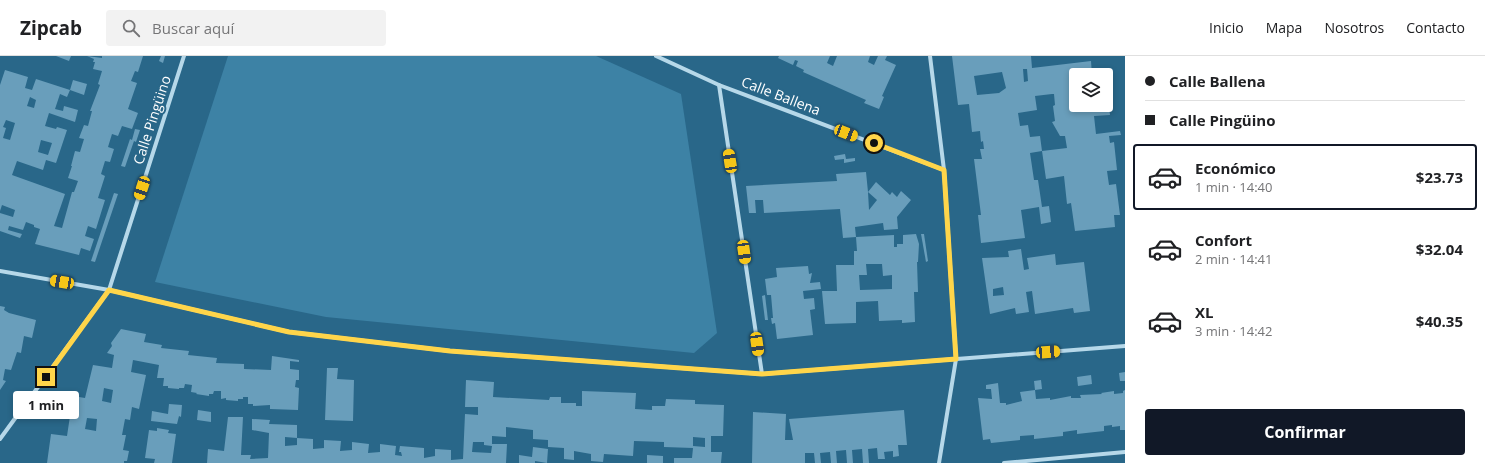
<!DOCTYPE html>
<html lang="es">
<head>
<meta charset="utf-8">
<style>
	body { margin:0; font-family:"Open Sans",sans-serif; background:#f2f2f2; color:#202124; height:100vh; display:flex; flex-direction:column; font-size:15px; white-space:nowrap }
	* { box-sizing:border-box; margin:0 }
	p { font-size:13px; color:#757577 }
	.icon { flex:none; width:22px; height:22px; fill:none; stroke:currentColor; stroke-width:2; stroke-linecap:round; stroke-linejoin:round }
	.map { position:relative; flex:1; overflow:hidden }
	.details { display:flex; flex-direction:column; background:#fff; width:360px }
	.details>* { flex:none }
	.top-card { display:grid; align-content:center; height:88px; padding:0 20px; background:#fff }
	.buttons { position:absolute; left:1069px; top:12px; display:grid; gap:8px }
	.buttons a { display:grid; place-items:center; width:44px; height:44px; border-radius:4px; background:#fff; box-shadow:0 2px 6px #0003; font-size:20px }
	.end { position:absolute; width:18px; height:18px; margin:-9px; border:5px solid #ffd54a; background:#111; box-shadow:0 0 0 2px #111 }
	.from { border-radius:50% }
	.bubble { position:absolute; height:28px; border-radius:4px; background:#fff; box-shadow:0 2px 6px #0003; font-size:13px; font-weight:700; line-height:28px; text-align:center }
	.car { position:absolute; width:12px; height:24px; margin:-12px -6px; border-radius:5px; box-shadow:0 0 3px 1px #0007; background:linear-gradient(#f5c518 24%,#345 0 40%,#f5c518 0 76%,#345 0 86%,#f5c518 0) }
	.top-card b { display:flex; align-items:center; gap:14px; height:38px; font-size:15px }
	.top-card b+b { border-top:1px solid #e0e0e0 }
	.top-card i { width:10px; height:10px; background:#202124 }
	ul { padding:0; list-style:none }
	li { display:flex; align-items:center; gap:12px; height:66px; margin:0 8px 6px; padding:0 12px; border:2px solid transparent; border-radius:4px }
	li div { flex:1 }
	li b { display:block; font-size:15px }
	li em { font-style:normal; font-weight:700 }
	li.active { border-color:#111827 }
	li>.icon { width:36px; height:36px; stroke-width:1.5 }
	.cta { display:flex; gap:8px; margin-top:auto; padding:8px 20px }
	.cta a { flex:1; height:46px; border-radius:4px; background:#111827; color:#fff; font-size:16px; font-weight:700; line-height:46px; text-align:center }
	header { display:flex; align-items:center; gap:24px; box-sizing:border-box; height:56px; padding:0 20px; background:#fff; border-bottom:1px solid #e0e0e0 }
	header strong { font-size:19px }
	nav { display:flex; gap:22px; margin-inline-start:auto; font-size:14px }
	.search { width:280px; height:36px; background:#f2f2f2; display:flex; align-items:center; gap:10px; box-sizing:border-box; padding:0 14px; border-radius:4px; color:#757577; font-size:15px }
	main { display:flex; flex:1; min-height:0 }
	.map>svg:first-child { display:block }
	.green { fill:#3d82a5 }
	.building { fill:#699ebb; fill-rule:evenodd }
	.lines { fill:none; stroke-linecap:round; stroke-linejoin:round }
	.street { stroke:#b6d8e9; stroke-width:4 }
	.route { stroke:#ffd54a; stroke-width:5 }
	.labels { text-anchor:middle; stroke-width:4; stroke-linejoin:round; paint-order:stroke }
	.street-label { font-size:14px; fill:#fff; stroke:#296789 }
</style>
</head>
<body>
<header>
<strong>Zipcab</strong>
<div class="search"><svg class="icon" aria-label="search" viewBox="0 0 24 24"><circle cx="10" cy="10" r="6"/><path d="M15 15l6 6"/></svg>Buscar aquí</div>
<nav><a>Inicio</a><a>Mapa</a><a>Nosotros</a><a>Contacto</a></nav>
</header>
<main>
<div class="map">
<svg width="1125" height="407" viewBox="0 0 1125 407">
	<rect width="100%" height="100%" fill="#296789"/>
	<path class="green" d="M 228,0 L 596,0 L 681,38 L 717,277 L 694,297 L 326,261 L 155,226 Z"/>
	<g class="building">
		<path d="M 56,0 L 71,0 L 69,5 Z"/>
		<path d="M 87,0 L 102,2 L 102,0 L 143,0 L 138,16 L 135,15 L 131,25 L 137,27 L 128,53 L 138,57 L 132,73 L 122,70 L 118,80 L 112,78 L 108,91 L 114,93 L 110,106 L 105,105 L 101,118 L 105,120 L 98,142 L 105,144 L 96,173 L 88,170 L 85,180 L 94,183 L 90,195 L 81,192 L 79,199 L 35,188 L 40,173 L 34,171 L 34,169 L 26,166 L 23,174 L 9,170 L 8,174 L 22,178 L 20,182 L 0,175 L 0,157 L 13,161 L 15,154 L 2,149 L 0,155 L 0,29 L 5,14 L 28,21 L 25,32 L 32,34 L 36,23 L 70,34 L 73,24 L 87,28 L 84,39 L 70,34 L 67,41 L 60,38 L 55,53 L 63,55 L 64,50 L 78,54 L 75,66 L 49,57 L 45,70 L 56,73 L 57,71 L 67,74 L 56,107 L 46,104 L 43,114 L 17,105 L 12,119 L 65,138 L 54,170 L 62,172 L 72,136 L 74,136 L 78,125 L 68,122 L 72,110 L 71,110 L 75,95 L 80,96 L 84,83 L 79,82 L 84,69 L 88,70 L 92,55 L 90,55 L 100,29 L 98,28 L 102,15 L 93,13 L 95,6 L 93,6 L 94,3 ZM 30,41 L 36,44 L 34,52 L 27,50 ZM 6,64 L 15,67 L 10,84 L 3,82 L 6,72 L 3,71 ZM 41,84 L 52,87 L 48,99 L 38,96 Z"/>
		<path d="M 161,0 L 165,0 L 163,7 L 159,5 Z"/>
		<path d="M 779,0 L 830,0 L 827,7 L 833,10 L 837,0 L 870,0 L 868,6 L 874,9 L 878,0 L 887,0 L 885,4 L 896,9 L 882,40 L 884,41 L 879,53 L 864,47 L 866,44 L 803,16 L 804,14 L 796,10 L 798,5 L 795,4 L 793,9 L 778,2 Z"/>
		<path d="M 952,0 L 1031,0 L 1032,12 L 1091,5 L 1092,19 L 1076,19 L 1076,49 L 1106,49 L 1107,36 L 1110,59 L 1094,60 L 1096,78 L 1120,75 L 1121,79 L 1109,80 L 1110,87 L 1114,86 L 1117,114 L 1107,115 L 1109,129 L 1116,128 L 1120,159 L 1114,159 L 1115,171 L 1075,175 L 1071,147 L 1067,148 L 1064,120 L 1046,123 L 1042,95 L 1067,92 L 1065,80 L 1060,80 L 1052,66 L 1055,65 L 1053,50 L 1055,49 L 1054,38 L 1052,38 L 1035,40 L 1037,54 L 1018,57 L 1020,70 L 1028,69 L 1030,81 L 1040,80 L 1042,95 L 1030,97 L 1034,124 L 1038,124 L 1042,151 L 1049,150 L 1051,166 L 1041,168 L 1039,151 L 1021,154 L 1025,182 L 981,187 L 978,159 L 981,159 L 974,103 L 982,103 L 980,93 L 984,93 L 983,85 L 981,86 L 980,75 L 972,76 L 969,48 L 958,49 ZM 1023,13 L 1027,13 L 1028,25 L 1024,26 ZM 1002,16 L 1006,32 L 999,37 L 977,39 L 974,20 Z"/>
		<path d="M 135,73 L 140,74 L 136,86 L 134,85 L 125,111 L 121,110 L 130,83 L 132,84 Z"/>
		<path d="M 845,98 L 846,103 L 855,102 L 855,105 L 844,107 L 844,103 L 835,104 L 834,100 Z"/>
		<path d="M 866,116 L 868,136 L 876,126 L 890,139 L 892,136 L 897,141 L 901,135 L 911,144 L 897,161 L 898,173 L 884,174 L 883,167 L 855,171 L 856,181 L 894,179 L 894,191 L 897,191 L 897,188 L 903,188 L 903,179 L 916,178 L 919,188 L 918,206 L 917,206 L 918,236 L 914,236 L 915,266 L 902,267 L 902,264 L 879,265 L 878,245 L 856,246 L 856,267 L 825,268 L 822,235 L 837,235 L 836,209 L 854,209 L 854,195 L 857,195 L 856,181 L 843,182 L 840,153 L 764,157 L 763,144 L 755,144 L 756,157 L 749,157 L 746,130 L 837,125 L 836,118 ZM 868,136 L 877,144 L 869,154 ZM 866,208 L 882,208 L 883,220 L 892,219 L 892,233 L 860,234 L 859,219 L 867,219 Z"/>
		<path d="M 114,137 L 118,138 L 95,206 L 91,205 Z"/>
		<path d="M 921,178 L 924,178 L 928,205 L 926,206 Z"/>
		<path d="M 1021,193 L 1024,214 L 1029,213 L 1027,202 L 1055,198 L 1056,209 L 1084,206 L 1090,255 L 1074,257 L 1073,252 L 1035,258 L 1032,235 L 1026,236 L 1029,256 L 1016,258 L 1015,252 L 990,258 L 982,202 L 1009,201 L 1008,195 ZM 1003,231 L 1004,239 L 993,240 L 993,233 Z"/>
		<path d="M 808,210 L 809,218 L 812,217 L 810,227 L 820,226 L 821,233 L 803,235 L 804,243 L 814,242 L 815,253 L 810,254 L 813,279 L 777,283 L 775,267 L 772,268 L 771,262 L 773,262 L 771,239 L 767,239 L 765,223 L 777,221 L 776,212 Z"/>
		<path d="M 765,239 L 768,264 L 765,264 L 762,240 Z"/>
		<path d="M 0,250 L 5,251 L 4,254 L 9,257 L 36,264 L 32,282 L 24,280 L 21,297 L 17,296 L 11,314 L 5,313 L 3,324 L 6,325 L 0,334 Z"/>
		<path d="M 121,273 L 146,278 L 144,286 L 162,289 L 161,292 L 189,295 L 188,299 L 217,302 L 216,307 L 244,308 L 244,313 L 271,314 L 272,300 L 299,304 L 299,306 L 290,305 L 290,313 L 299,314 L 299,324 L 296,324 L 295,331 L 299,332 L 298,354 L 270,353 L 270,349 L 253,350 L 253,348 L 248,348 L 248,341 L 243,341 L 243,343 L 238,343 L 238,345 L 226,344 L 226,342 L 221,343 L 221,335 L 214,335 L 213,338 L 209,338 L 209,340 L 196,338 L 197,337 L 191,336 L 192,329 L 185,328 L 184,332 L 179,332 L 179,333 L 168,332 L 168,330 L 163,330 L 164,322 L 157,322 L 159,309 L 133,304 L 131,316 L 146,319 L 139,353 L 132,351 L 130,364 L 125,363 L 122,379 L 126,379 L 123,394 L 129,395 L 127,405 L 124,405 L 124,407 L 47,407 L 51,378 L 67,380 L 73,340 L 85,342 L 93,309 L 112,312 L 114,299 L 107,297 L 112,290 L 111,287 ZM 104,332 L 113,334 L 111,347 L 102,345 ZM 87,362 L 97,363 L 96,375 L 85,373 Z"/>
		<path d="M 327,312 L 338,312 L 337,323 L 354,324 L 353,365 L 325,364 Z"/>
		<path d="M 1125,316 L 1125,325 L 1120,325 L 1119,317 Z"/>
		<path d="M 1091,319 L 1092,328 L 1078,330 L 1077,321 Z"/>
		<path d="M 466,324 L 494,326 L 493,341 L 549,344 L 550,341 L 561,341 L 561,347 L 576,347 L 576,350 L 582,350 L 582,335 L 636,337 L 635,353 L 652,354 L 652,350 L 665,350 L 666,343 L 695,344 L 695,348 L 724,349 L 723,380 L 711,380 L 711,396 L 722,396 L 721,407 L 674,407 L 674,402 L 692,402 L 693,392 L 664,391 L 664,386 L 634,385 L 633,400 L 604,398 L 603,406 L 591,405 L 591,398 L 574,395 L 574,404 L 564,403 L 564,392 L 548,391 L 548,384 L 533,383 L 533,374 L 506,371 L 506,381 L 492,380 L 492,388 L 507,388 L 506,407 L 207,407 L 208,393 L 224,395 L 228,361 L 243,361 L 241,399 L 251,399 L 250,403 L 268,402 L 269,377 L 252,374 L 252,363 L 270,364 L 269,368 L 297,369 L 297,382 L 285,381 L 285,390 L 297,389 L 297,382 L 313,383 L 313,393 L 324,392 L 324,384 L 341,385 L 340,395 L 352,394 L 352,386 L 369,388 L 368,397 L 380,396 L 380,388 L 396,390 L 395,399 L 402,400 L 401,396 L 399,396 L 400,390 L 424,392 L 424,402 L 435,400 L 435,393 L 451,394 L 451,404 L 463,403 L 465,358 L 478,359 L 478,351 L 465,351 ZM 693,381 L 705,382 L 705,391 L 693,390 ZM 473,386 L 484,386 L 484,389 L 492,390 L 491,397 L 472,396 Z"/>
		<path d="M 1041,324 L 1042,333 L 1035,334 L 1036,343 L 1050,342 L 1050,344 L 1071,340 L 1071,342 L 1081,342 L 1080,339 L 1102,338 L 1101,337 L 1114,335 L 1114,338 L 1123,337 L 1123,335 L 1125,334 L 1125,374 L 1120,374 L 1120,370 L 1112,371 L 1112,369 L 1104,370 L 1104,375 L 1077,378 L 1077,374 L 1063,376 L 1063,380 L 1034,383 L 1034,379 L 1020,380 L 1020,384 L 991,387 L 990,383 L 983,384 L 978,342 L 992,343 L 991,333 L 986,333 L 986,329 L 998,327 L 1000,347 L 1006,347 L 1006,349 L 1022,345 L 1020,336 L 1035,334 L 1034,325 Z"/>
		<path d="M 169,348 L 182,349 L 181,361 L 179,360 L 177,368 L 151,365 L 152,355 L 168,358 Z"/>
		<path d="M 198,354 L 211,356 L 211,366 L 197,364 Z"/>
		<path d="M 904,354 L 907,389 L 898,389 L 899,400 L 893,401 L 893,395 L 884,396 L 885,403 L 878,403 L 877,392 L 868,393 L 869,407 L 863,407 L 862,393 L 852,394 L 853,407 L 847,407 L 846,394 L 836,395 L 837,407 L 831,407 L 830,396 L 820,397 L 821,407 L 815,407 L 814,397 L 805,397 L 805,407 L 752,407 L 753,356 L 786,358 L 785,384 L 793,384 L 789,363 Z"/>
		<path d="M 157,372 L 169,374 L 168,377 L 176,378 L 172,407 L 154,407 L 155,403 L 145,402 L 149,374 L 157,375 Z"/>
		<path d="M 533,391 L 548,393 L 547,407 L 535,405 L 535,407 L 519,407 L 519,399 L 532,401 Z"/>
		<path d="M 647,399 L 663,400 L 663,407 L 647,407 Z"/>
	</g>
	<g class="lines">
		<g class="street">
			<path d="M 656,0 L 719,29 L 944,114"/>
			<path d="M 930,0 L 944,114 L 956,303 L 939,407"/>
			<path d="M 719,29 L 762,318"/>
			<path d="M 0,215 L 109,234 L 289,276 L 450,295 L 762,318 L 1125,290"/>
			<path d="M 0,383 L 109,234 L 184,0"/>
			<path d="M 1004,407 L 1125,396"/>
		</g>
	</g>
	<g class="lines">
		<path class="route" d="M 46,321 L 109,234 L 289,276 L 450,295 L 762,318 L 956,303 L 944,114 L 874,87"/>
	</g>
	<g class="labels">
		<g class="street-label">
			<text transform="translate(781 40) rotate(21)" y="5">Calle Ballena</text>
			<text transform="translate(152 64) rotate(-72)" y="5">Calle Pingüino</text>
		</g>
	</g>
</svg>
<div class="buttons">
<a><svg class="icon" aria-label="layers" viewBox="0 0 24 24"><path d="M12 4l9 5-9 5-9-5zM3 14l9 5 9-5"/></svg></a>
</div>
<i class="end from" style="left:874px;top:87px"></i>
<i class="end" style="left:46px;top:321px"></i>
<div class="bubble" style="left:13px;top:335px;width:66px">1 min</div>
<i class="car" style="left:846px;top:77px;rotate:111deg"></i>
<i class="car" style="left:730px;top:105px;rotate:351deg"></i>
<i class="car" style="left:142px;top:132px;rotate:198deg"></i>
<i class="car" style="left:744px;top:196px;rotate:172deg"></i>
<i class="car" style="left:62px;top:226px;rotate:280deg"></i>
<i class="car" style="left:757px;top:288px;rotate:172deg"></i>
<i class="car" style="left:1048px;top:296px;rotate:86deg"></i>
</div>
<section class="details">
<div class="top-card">
<b><i class="from"></i>Calle Ballena</b>
<b><i></i>Calle Pingüino</b>
</div>
<ul>
<li class="active"><svg class="icon" aria-label="car" viewBox="0 0 24 24"><path d="M5 17H2v-5l4-1 3-4h7l3 4 3 1v5h-3M9 17h6M6 11h13"/><circle cx="7" cy="17" r="2"/><circle cx="17" cy="17" r="2"/></svg><div><b>Económico</b><p>1 min · 14:40</p></div><em>$23.73</em></li>
<li><svg class="icon" aria-label="car" viewBox="0 0 24 24"><path d="M5 17H2v-5l4-1 3-4h7l3 4 3 1v5h-3M9 17h6M6 11h13"/><circle cx="7" cy="17" r="2"/><circle cx="17" cy="17" r="2"/></svg><div><b>Confort</b><p>2 min · 14:41</p></div><em>$32.04</em></li>
<li><svg class="icon" aria-label="car" viewBox="0 0 24 24"><path d="M5 17H2v-5l4-1 3-4h7l3 4 3 1v5h-3M9 17h6M6 11h13"/><circle cx="7" cy="17" r="2"/><circle cx="17" cy="17" r="2"/></svg><div><b>XL</b><p>3 min · 14:42</p></div><em>$40.35</em></li>
</ul>
<div class="cta"><a>Confirmar</a></div>
</section>
</main>
</body>
</html>
